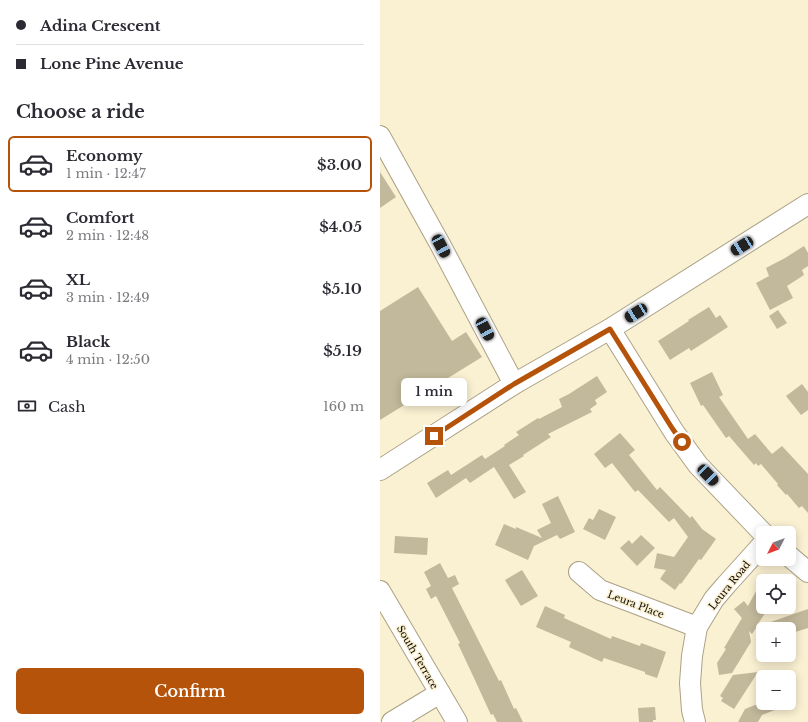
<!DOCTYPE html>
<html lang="en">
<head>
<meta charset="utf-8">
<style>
	body { margin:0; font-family:"Libre Baskerville",serif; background:#f2f2f3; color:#2b2b33; height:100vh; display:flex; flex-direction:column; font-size:15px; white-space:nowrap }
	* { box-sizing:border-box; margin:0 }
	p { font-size:13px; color:#7c7c81 }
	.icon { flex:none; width:22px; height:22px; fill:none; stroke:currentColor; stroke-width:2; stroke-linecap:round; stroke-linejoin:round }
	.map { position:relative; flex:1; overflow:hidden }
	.drawer { display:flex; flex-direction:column; background:#fff; width:380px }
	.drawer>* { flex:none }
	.top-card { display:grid; align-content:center; height:88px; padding:0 16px; background:#fff }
	.needle { width:26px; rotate:228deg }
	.controls { position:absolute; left:376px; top:526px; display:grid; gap:8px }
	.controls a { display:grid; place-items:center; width:40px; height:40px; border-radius:6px; background:#fff; box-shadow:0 2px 10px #0003; font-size:20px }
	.end { position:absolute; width:18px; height:18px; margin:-9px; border:5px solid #b45309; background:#fff; box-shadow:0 0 0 2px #fff }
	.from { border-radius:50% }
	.bubble { position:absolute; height:28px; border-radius:6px; background:#fff; box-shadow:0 2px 10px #0003; font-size:13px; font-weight:600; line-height:28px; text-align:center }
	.car { position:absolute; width:12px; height:24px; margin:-12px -6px; border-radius:5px; box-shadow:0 0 3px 1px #0007; background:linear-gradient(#222 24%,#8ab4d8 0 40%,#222 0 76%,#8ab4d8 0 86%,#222 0) }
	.top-card b { display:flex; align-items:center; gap:14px; height:38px; font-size:15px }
	.top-card b+b { border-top:1px solid #e1e1e2 }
	.top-card i { width:10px; height:10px; background:#2b2b33 }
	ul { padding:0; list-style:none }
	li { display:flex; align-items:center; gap:12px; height:56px; margin:0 8px 6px; padding:0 8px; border:2px solid transparent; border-radius:6px }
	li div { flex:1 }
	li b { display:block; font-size:15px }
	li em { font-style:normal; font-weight:600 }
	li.selected { border-color:#b45309 }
	li>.icon { width:36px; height:36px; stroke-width:1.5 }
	h2 { padding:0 16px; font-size:18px; line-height:48px }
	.pay { display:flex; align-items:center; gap:10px; height:44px; padding:0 16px; font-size:15px }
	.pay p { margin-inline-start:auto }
	.action { display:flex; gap:8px; margin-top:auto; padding:8px 16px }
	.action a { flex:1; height:46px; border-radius:6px; background:#b45309; color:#fff; font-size:16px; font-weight:600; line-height:46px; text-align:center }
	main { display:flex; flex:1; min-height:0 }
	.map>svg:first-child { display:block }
	.building { fill:#c2b89b }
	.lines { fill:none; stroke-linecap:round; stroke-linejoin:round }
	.minor-casing { stroke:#aba185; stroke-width:22 }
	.minor { stroke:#fff; stroke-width:20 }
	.route { stroke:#b45309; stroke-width:5 }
	.labels { text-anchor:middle; stroke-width:3; stroke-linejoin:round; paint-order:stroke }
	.street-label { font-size:10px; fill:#100c04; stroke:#faf0d2 }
</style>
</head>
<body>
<main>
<section class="drawer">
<div class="top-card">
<b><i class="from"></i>Adina Crescent</b>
<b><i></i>Lone Pine Avenue</b>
</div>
<h2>Choose a ride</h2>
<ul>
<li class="selected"><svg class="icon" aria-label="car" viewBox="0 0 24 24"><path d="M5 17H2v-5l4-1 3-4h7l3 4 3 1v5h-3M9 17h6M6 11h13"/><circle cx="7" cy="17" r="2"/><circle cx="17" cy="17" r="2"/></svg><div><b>Economy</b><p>1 min · 12:47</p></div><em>$3.00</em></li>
<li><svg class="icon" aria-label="car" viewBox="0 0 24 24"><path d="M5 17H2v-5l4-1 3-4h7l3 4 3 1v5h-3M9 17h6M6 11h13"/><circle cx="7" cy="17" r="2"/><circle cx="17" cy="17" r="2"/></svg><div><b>Comfort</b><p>2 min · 12:48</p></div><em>$4.05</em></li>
<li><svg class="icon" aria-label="car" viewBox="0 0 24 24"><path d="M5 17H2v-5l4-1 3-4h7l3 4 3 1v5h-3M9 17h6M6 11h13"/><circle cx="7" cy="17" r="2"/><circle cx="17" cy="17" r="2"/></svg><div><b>XL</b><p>3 min · 12:49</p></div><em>$5.10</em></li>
<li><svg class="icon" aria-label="car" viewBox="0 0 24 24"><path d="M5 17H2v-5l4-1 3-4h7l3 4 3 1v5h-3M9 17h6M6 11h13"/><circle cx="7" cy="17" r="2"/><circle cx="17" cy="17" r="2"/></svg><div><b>Black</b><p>4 min · 12:50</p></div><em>$5.19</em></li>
</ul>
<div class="pay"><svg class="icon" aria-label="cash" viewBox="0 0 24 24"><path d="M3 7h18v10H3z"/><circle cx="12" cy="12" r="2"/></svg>Cash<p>160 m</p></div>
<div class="action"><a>Confirm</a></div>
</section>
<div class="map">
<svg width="428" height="722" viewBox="0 0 428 722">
	<rect width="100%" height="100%" fill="#faf0d2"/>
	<g class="building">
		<path d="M 0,172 L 16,197 L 0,208 Z"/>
		<path d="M 424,246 L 428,253 L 428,266 L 422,270 L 424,275 L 407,286 L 413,298 L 390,310 L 376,283 L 389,276 L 386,268 L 405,258 Z"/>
		<path d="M 38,287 L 72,341 L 86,332 L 102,357 L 0,420 L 0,311 Z"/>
		<path d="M 329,307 L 336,318 L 340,315 L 348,327 L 311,351 L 309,348 L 290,360 L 278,341 L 309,321 L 308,320 Z"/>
		<path d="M 398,310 L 407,323 L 397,329 L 389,316 Z"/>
		<path d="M 332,372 L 343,395 L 339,397 L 368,439 L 375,434 L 392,454 L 402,446 L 428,474 L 428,513 L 422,506 L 419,508 L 407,494 L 406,495 L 397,485 L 398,484 L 381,464 L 378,466 L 376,463 L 374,465 L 349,436 L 346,438 L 323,405 L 321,406 L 310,383 Z"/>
		<path d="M 217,376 L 227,392 L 215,400 L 217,404 L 210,409 L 212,412 L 168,434 L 171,437 L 143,455 L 144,456 L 129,465 L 146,492 L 134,499 L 114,467 L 90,483 L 86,478 L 56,498 L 47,483 L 68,470 L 71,475 L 102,455 L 105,459 L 125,446 L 124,445 L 139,435 L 136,432 L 158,418 L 159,419 L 182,407 L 179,399 L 189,394 Z"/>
		<path d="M 422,384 L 428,392 L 428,410 L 421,415 L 406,396 Z"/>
		<path d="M 240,433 L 255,450 L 249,455 L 277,490 L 280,487 L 310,518 L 312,516 L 322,529 L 336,539 L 321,560 L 319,559 L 301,584 L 300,583 L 295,590 L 280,579 L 286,570 L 274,568 L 277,553 L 294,557 L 308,537 L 294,518 L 289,522 L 258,490 L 255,492 L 232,463 L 225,468 L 214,454 Z"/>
		<path d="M 178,496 L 195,532 L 180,539 L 177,535 L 154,546 L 148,560 L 115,545 L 124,524 L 136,529 L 136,527 L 162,538 L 157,530 L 171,523 L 162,504 Z"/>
		<path d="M 219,509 L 236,517 L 225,540 L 203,529 L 209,518 L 213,520 Z"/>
		<path d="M 261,535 L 275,548 L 257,566 L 240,548 L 249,540 L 252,544 Z"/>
		<path d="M 15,536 L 48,538 L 47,555 L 14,553 Z"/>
		<path d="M 60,563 L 68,578 L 75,575 L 79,584 L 72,588 L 119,681 L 121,680 L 134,709 L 136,708 L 143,722 L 117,722 L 113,714 L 111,715 L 94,678 L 78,644 L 80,643 L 56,596 L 51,599 L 46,589 L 51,586 L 44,572 Z"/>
		<path d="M 142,570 L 158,596 L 141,606 L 125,580 Z"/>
		<path d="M 383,578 L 383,607 L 389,607 L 376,627 L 428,609 L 428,628 L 409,634 L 409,629 L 376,629 L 376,628 L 372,634 L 369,631 L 371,642 L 352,673 L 339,675 L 337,663 L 346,649 L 344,648 L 362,618 L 354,609 L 364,601 L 368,606 Z"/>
		<path d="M 165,606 L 185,615 L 184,618 L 231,639 L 232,636 L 260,646 L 261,643 L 286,652 L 277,678 L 265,674 L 265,672 L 224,658 L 222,662 L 189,647 L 191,642 L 156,627 Z"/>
		<path d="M 378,672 L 354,709 L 341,701 L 343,698 L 340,696 L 353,675 Z"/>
		<path d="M 380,703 L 410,703 L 410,704 L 382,715 L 378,722 L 358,722 L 365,709 Z"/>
		<path d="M 275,707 L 276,720 L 273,720 L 273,722 L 259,722 L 258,708 Z"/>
	</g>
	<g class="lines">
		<g class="minor-casing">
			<g id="minor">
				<path d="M 0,136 L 61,246 L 134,384"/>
				<path d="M 230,329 L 294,432 L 318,465 L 383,533"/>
				<path d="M 0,470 L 134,384 L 230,329 L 428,204"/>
				<path d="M 409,556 L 428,572"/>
				<path d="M 199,572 L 220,590 L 317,627"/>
				<path d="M 0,591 L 77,722"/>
				<path d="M 12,722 L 60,693"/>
				<path d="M 315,722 L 312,710 L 310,683 L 312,656 L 317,627 L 334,599 L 346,585 L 383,544"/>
			</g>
		</g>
		<use href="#minor" class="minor"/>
	</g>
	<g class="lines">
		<path class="route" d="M 54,436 L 134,384 L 230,329 L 292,428 L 302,442"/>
	</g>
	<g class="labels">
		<g class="street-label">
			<text transform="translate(349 585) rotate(-51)" y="4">Leura Road</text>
			<text transform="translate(256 604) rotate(21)" y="4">Leura Place</text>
			<text transform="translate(38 657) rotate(60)" y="4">South Terrace</text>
		</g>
	</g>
</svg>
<div class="controls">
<a><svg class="needle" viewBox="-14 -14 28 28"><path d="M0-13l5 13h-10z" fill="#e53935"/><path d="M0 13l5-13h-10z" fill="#7c7c81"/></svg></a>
<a><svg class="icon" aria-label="locate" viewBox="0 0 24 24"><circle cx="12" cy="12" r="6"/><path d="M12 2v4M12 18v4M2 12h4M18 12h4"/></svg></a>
<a>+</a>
<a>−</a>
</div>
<i class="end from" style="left:302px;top:442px"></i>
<i class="end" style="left:54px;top:436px"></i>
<div class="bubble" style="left:21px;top:378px;width:66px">1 min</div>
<i class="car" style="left:61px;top:246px;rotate:152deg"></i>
<i class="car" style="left:362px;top:246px;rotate:238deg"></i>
<i class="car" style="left:256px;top:313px;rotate:238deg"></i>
<i class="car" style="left:105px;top:329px;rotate:152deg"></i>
<i class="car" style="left:328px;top:475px;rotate:136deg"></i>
</div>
</main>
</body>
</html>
